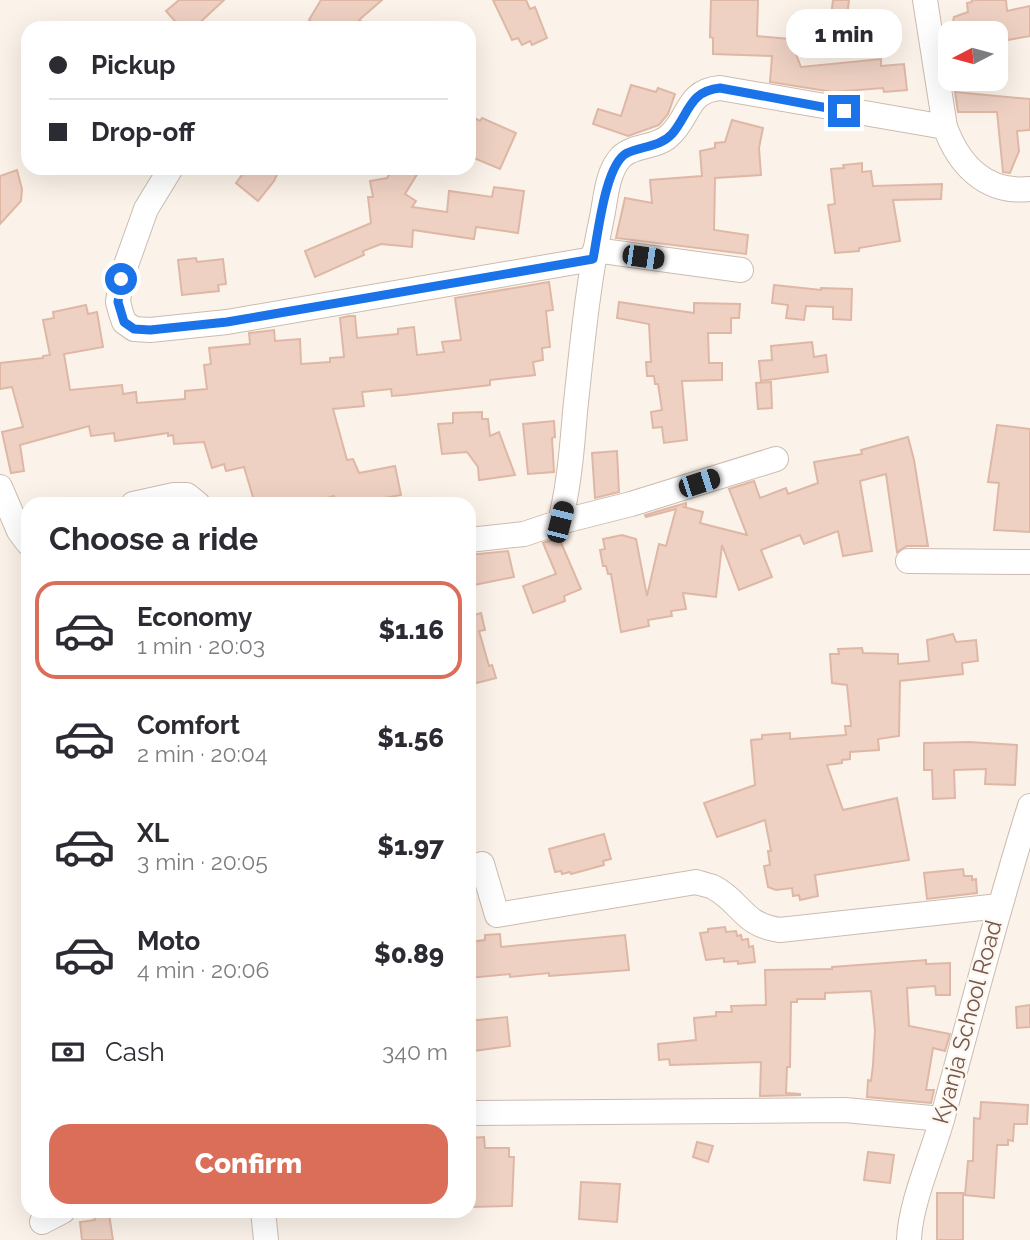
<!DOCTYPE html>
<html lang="en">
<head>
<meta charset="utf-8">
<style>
	body { margin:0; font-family:Raleway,sans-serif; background:#f7f7f7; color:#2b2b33; height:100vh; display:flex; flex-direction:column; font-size:26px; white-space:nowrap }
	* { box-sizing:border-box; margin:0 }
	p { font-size:23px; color:#7c7c81 }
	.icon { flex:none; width:38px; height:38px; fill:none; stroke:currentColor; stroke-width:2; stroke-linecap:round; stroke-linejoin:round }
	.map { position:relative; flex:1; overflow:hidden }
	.sheet { position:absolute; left:21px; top:497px; width:455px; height:721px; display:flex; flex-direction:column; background:#fff; border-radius:21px; box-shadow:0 7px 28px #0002 }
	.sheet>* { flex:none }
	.top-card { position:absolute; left:21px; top:21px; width:455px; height:154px; border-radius:21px; box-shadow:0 7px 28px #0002; display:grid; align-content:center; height:154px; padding:0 28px; background:#fff }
	.needle { width:46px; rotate:264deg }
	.buttons { position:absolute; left:938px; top:21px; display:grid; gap:14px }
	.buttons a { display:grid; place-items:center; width:70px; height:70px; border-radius:14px; background:#fff; box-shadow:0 7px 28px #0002; font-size:35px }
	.end { position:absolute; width:32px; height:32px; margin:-16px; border:9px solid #1a73e8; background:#fff; box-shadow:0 0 0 4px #fff }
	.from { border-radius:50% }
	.bubble { position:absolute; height:49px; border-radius:21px; background:#fff; box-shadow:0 7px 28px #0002; font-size:23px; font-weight:800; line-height:49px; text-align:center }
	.car { position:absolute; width:21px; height:42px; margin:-21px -10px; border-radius:9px; box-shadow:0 0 5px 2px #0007; background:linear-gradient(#222 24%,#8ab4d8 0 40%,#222 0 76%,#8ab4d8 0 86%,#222 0) }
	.top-card b { display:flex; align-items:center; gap:24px; height:66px; font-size:26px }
	.top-card b+b { border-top:2px solid #e1e1e2 }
	.top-card i { width:18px; height:18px; background:#2b2b33 }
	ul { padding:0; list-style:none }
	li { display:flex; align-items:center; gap:21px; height:98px; margin:0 14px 10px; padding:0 14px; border:4px solid transparent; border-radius:21px }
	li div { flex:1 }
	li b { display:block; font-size:26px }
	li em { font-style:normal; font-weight:800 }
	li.current { border-color:#da6e59 }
	li>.icon { width:63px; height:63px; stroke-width:1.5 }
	h2 { padding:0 28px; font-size:32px; line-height:84px }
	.pay { display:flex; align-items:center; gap:18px; height:77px; padding:0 28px; font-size:26px }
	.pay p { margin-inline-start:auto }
	.primary-button { display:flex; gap:14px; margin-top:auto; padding:14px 28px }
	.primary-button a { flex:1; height:80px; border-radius:21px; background:#da6e59; color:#fff; font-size:28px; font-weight:800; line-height:80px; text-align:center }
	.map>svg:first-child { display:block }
	.building { fill:#eed1c3; stroke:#dfb7a5; stroke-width:2 }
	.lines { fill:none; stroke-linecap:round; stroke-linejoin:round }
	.minor-casing { stroke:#ccbbb0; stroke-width:26 }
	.minor { stroke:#fff; stroke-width:24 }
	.route { stroke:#1a73e8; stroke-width:9 }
	.labels { text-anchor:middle; stroke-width:5; stroke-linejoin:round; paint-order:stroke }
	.street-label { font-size:23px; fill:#73594f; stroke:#fef7ef }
</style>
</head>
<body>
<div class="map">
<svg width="1030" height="1240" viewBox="0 0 1030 1240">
	<rect width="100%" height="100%" fill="#fbf3e9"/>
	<g class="building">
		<path d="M 179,0 L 224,0 L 194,28 L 181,28 L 166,11 Z"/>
		<path d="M 321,0 L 382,0 L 359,20 L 373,28 L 322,28 L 309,20 Z"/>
		<path d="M 493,0 L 526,0 L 530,9 L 535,7 L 547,38 L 532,45 L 530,41 L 522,45 L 518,38 L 512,40 Z"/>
		<path d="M 711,0 L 758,0 L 757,36 L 790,39 L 801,67 L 881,59 L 881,66 L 904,64 L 907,90 L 884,92 L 883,88 L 833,92 L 770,82 L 772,56 L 713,54 L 713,38 L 710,37 Z"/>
		<path d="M 833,0 L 849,0 L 846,25 L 830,24 Z"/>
		<path d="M 972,0 L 1006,0 L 1007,11 L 1030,6 L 1030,36 L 996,42 L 996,33 L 954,33 L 952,26 L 954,17 L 968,12 L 967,3 L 972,2 Z"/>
		<path d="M 631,85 L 656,92 L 658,88 L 675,94 L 668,114 L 659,125 L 628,136 L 593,124 L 598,109 L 621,116 Z"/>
		<path d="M 955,92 L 1030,99 L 1030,130 L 1017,131 L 1019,151 L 1010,173 L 1003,172 L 997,112 L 958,112 Z"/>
		<path d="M 469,115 L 480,121 L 482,118 L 516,133 L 500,169 L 469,156 Z"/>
		<path d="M 732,120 L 763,128 L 759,148 L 761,175 L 715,178 L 714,230 L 748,235 L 746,254 L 616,238 L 625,198 L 652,203 L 650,180 L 702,176 L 700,151 L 715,148 L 715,143 L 725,142 Z"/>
		<path d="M 862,163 L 862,172 L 871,171 L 873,186 L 942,184 L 941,199 L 893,200 L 900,241 L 859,248 L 859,251 L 835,253 L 828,205 L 835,204 L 831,169 L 844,168 L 843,165 Z"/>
		<path d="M 247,168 L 280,168 L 274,181 L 258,201 L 236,183 Z"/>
		<path d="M 393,168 L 421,168 L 405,194 L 416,201 L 412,207 L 447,212 L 449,191 L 492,197 L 494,187 L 524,191 L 518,233 L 476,227 L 474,239 L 413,230 L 412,247 L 381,244 L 363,251 L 364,255 L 315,277 L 305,251 L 371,223 L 368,197 L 373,197 L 370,181 L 387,178 Z"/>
		<path d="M 17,170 L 22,189 L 21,201 L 0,224 L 0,176 Z"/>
		<path d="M 196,258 L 197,262 L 223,259 L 226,284 L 218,285 L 219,291 L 182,295 L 178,260 Z"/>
		<path d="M 549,282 L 553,310 L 546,311 L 550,347 L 542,348 L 543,360 L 533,362 L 535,375 L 490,380 L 490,385 L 404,395 L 392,396 L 391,389 L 362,392 L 364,406 L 333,409 L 347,460 L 353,459 L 359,473 L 395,466 L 401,495 L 351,504 L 350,500 L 336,504 L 334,496 L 304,504 L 255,504 L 244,467 L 226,471 L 224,464 L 212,468 L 204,442 L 174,444 L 173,435 L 168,436 L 168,433 L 115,441 L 114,433 L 91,436 L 89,426 L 20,445 L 24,471 L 11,473 L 2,432 L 23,427 L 12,387 L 0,389 L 0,363 L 43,358 L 43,356 L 50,355 L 43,320 L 54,318 L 53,312 L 86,305 L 88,314 L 97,312 L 103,347 L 64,354 L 70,390 L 122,385 L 123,394 L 136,392 L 137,403 L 185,399 L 185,391 L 207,389 L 204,365 L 211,364 L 209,348 L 250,344 L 249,333 L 274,330 L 275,341 L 300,339 L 301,364 L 330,362 L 330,358 L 344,357 L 340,318 L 349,316 L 355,316 L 357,338 L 398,334 L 398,329 L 414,327 L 417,355 L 444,352 L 442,342 L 461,340 L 455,298 Z"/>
		<path d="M 774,285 L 821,290 L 821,288 L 852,289 L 851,320 L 833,319 L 833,307 L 806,306 L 804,320 L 786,318 L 788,305 L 772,303 Z"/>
		<path d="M 619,302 L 694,313 L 694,303 L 740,304 L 739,318 L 731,318 L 731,333 L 708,333 L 709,363 L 722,363 L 722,380 L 682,381 L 687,440 L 664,443 L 662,427 L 653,428 L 651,412 L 662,410 L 658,384 L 655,384 L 654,376 L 647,376 L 646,362 L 651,362 L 649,324 L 617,318 Z"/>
		<path d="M 812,342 L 814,357 L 826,355 L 828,372 L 761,381 L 759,361 L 772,360 L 771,346 Z"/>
		<path d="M 771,382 L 772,408 L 758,409 L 756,383 Z"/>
		<path d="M 482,412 L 482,419 L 488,419 L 490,436 L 499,432 L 515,475 L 479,480 L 478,467 L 467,452 L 442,454 L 438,424 L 453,423 L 453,413 Z"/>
		<path d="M 554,421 L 555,437 L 552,438 L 554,472 L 528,474 L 523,424 Z"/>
		<path d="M 997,425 L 1030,429 L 1030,532 L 994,530 L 999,483 L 988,482 Z"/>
		<path d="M 908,437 L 914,460 L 928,546 L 907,546 L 897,552 L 886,474 L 860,481 L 872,551 L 843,556 L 838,531 L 804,544 L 800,535 L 761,550 L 772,577 L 739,590 L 722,545 L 716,597 L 683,593 L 686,609 L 671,611 L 672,616 L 648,620 L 649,626 L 621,632 L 611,574 L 608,574 L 606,566 L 603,566 L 600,550 L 605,549 L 603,539 L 622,535 L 636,539 L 647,596 L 659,544 L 666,546 L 676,509 L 646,517 L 645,515 L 686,503 L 686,506 L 684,507 L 703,512 L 700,523 L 747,535 L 729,489 L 754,481 L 760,498 L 786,488 L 788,494 L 818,483 L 814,462 L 862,454 L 861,450 Z"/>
		<path d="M 617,451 L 619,492 L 595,498 L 592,453 Z"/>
		<path d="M 559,538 L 581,589 L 564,596 L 565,601 L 533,613 L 523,586 L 556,574 L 543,543 Z"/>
		<path d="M 508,551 L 514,577 L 469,586 L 469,555 Z"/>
		<path d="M 473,610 L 474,615 L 481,613 L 485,630 L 479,631 L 489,666 L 492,665 L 496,678 L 469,685 L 469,611 Z"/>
		<path d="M 953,634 L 956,642 L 976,640 L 978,661 L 962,663 L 963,674 L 900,681 L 899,736 L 878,739 L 879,750 L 850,752 L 850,759 L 842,760 L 842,763 L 827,765 L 843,810 L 897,798 L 909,860 L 815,875 L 818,896 L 800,900 L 799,895 L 793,896 L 792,888 L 776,890 L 768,887 L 764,866 L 770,865 L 768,851 L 771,851 L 765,820 L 717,837 L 704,803 L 755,785 L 751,740 L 762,739 L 762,735 L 790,733 L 790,739 L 846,735 L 845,726 L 851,726 L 847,685 L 832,683 L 830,654 L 839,654 L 838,649 L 862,648 L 863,653 L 898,654 L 898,664 L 929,661 L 927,640 Z"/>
		<path d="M 969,742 L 1017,745 L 1015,785 L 985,784 L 986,769 L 954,770 L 955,798 L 933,799 L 932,770 L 924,770 L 924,743 Z"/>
		<path d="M 604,834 L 611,859 L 603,861 L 604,865 L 571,874 L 570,872 L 562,874 L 561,871 L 555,872 L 549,849 Z"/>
		<path d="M 963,869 L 964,876 L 972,876 L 972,880 L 976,879 L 977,893 L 927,899 L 924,873 Z"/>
		<path d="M 725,927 L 726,932 L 736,931 L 737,936 L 741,935 L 742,940 L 748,939 L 749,947 L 753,946 L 755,962 L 738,964 L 738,961 L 724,962 L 724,958 L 706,960 L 700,933 L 708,932 L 708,929 Z"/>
		<path d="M 500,934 L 501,947 L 625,935 L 629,970 L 549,976 L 549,973 L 510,977 L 510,974 L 469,978 L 469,942 L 485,940 L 485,935 Z"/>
		<path d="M 926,960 L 926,964 L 950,963 L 950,995 L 936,995 L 935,986 L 907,988 L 909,1026 L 950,1034 L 945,1051 L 933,1048 L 926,1090 L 934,1090 L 931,1103 L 867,1097 L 868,1080 L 871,1081 L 873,1065 L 875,1030 L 871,991 L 825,993 L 825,999 L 797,999 L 797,1002 L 791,1002 L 790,1067 L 787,1067 L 786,1093 L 800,1094 L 800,1095 L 760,1096 L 761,1062 L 670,1065 L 669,1059 L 659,1060 L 658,1044 L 696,1040 L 694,1018 L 716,1016 L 716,1012 L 732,1012 L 731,1006 L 766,1005 L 765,970 L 832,969 L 832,967 Z"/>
		<path d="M 1030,1005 L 1030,1027 L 1017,1028 L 1016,1007 Z"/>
		<path d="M 507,1017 L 510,1046 L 473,1051 L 469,1021 Z"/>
		<path d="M 981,1102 L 1028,1105 L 1027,1124 L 1014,1124 L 1013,1141 L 1008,1140 L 1008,1145 L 997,1145 L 994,1198 L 965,1195 L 968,1161 L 973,1161 L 974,1118 L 980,1119 Z"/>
		<path d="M 484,1137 L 485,1148 L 509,1148 L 509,1157 L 514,1157 L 512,1206 L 469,1207 L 470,1138 Z"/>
		<path d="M 697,1142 L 713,1146 L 708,1162 L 693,1157 Z"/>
		<path d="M 868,1152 L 894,1155 L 890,1183 L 864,1180 Z"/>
		<path d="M 581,1182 L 620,1184 L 617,1222 L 579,1219 Z"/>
		<rect x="937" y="1193" width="26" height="47"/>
		<path d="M 109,1214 L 113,1240 L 82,1240 L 80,1222 L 95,1220 L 94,1216 Z"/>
	</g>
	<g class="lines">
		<g class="minor-casing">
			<g id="minor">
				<path d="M 925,0 L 945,127 C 959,165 986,194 1030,189"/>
				<path d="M 171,168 L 146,209 L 121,279 L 118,302 L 121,313 L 124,322 L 134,329 L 150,330 L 227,322 L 593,259"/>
				<path d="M 595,250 L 741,270"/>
				<path d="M 0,487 L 19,531 L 28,543"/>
				<path d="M 133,504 L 174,495 L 187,495 L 198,504"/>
				<path d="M 560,522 L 631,504 L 776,459"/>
				<path d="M 469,540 L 524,534 L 560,522 C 569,486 572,449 575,412 C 582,346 588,281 602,217 C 606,197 607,172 621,157 C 633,145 656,148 669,136 C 690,118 686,91 720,88 L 945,127"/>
				<path d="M 908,561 L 1030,562"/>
				<path d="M 469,869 L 482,864 L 497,915 L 696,882 C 702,884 708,885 713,887 C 742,902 742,925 780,930 L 999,906"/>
				<path d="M 469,1113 L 845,1110 L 942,1119"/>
				<path d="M 263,1211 L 266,1240"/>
				<path d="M 42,1222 L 63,1211"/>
				<path d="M 909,1240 C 910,1203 933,1153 943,1116 C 971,1012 998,908 1030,806"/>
			</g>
		</g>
		<use href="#minor" class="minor"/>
	</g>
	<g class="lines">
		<path class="route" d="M 121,279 L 118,302 L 124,322 L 134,329 L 150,330 L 227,322 L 593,259 C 598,235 605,164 627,153 C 642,146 660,147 672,134 C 689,114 689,91 720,88 L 844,111"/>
	</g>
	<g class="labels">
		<g class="street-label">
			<text transform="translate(967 1022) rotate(-75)" y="8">Kyanja School Road</text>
		</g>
	</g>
</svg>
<div class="buttons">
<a><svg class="needle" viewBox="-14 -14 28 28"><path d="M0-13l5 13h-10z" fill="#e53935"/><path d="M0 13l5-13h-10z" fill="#7c7c81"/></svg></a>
</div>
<i class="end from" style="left:121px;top:279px"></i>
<i class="end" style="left:844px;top:111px"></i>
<div class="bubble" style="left:786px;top:9px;width:116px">1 min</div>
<i class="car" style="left:643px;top:257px;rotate:98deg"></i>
<i class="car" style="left:699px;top:483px;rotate:72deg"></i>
<i class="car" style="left:560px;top:522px;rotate:14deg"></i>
<div class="top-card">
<b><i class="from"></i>Pickup</b>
<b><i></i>Drop-off</b>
</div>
<section class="sheet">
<h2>Choose a ride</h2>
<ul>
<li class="current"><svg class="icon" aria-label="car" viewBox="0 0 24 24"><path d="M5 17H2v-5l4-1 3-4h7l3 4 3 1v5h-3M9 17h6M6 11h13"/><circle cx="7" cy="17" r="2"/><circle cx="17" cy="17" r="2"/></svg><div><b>Economy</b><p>1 min · 20:03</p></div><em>$1.16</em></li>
<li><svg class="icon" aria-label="car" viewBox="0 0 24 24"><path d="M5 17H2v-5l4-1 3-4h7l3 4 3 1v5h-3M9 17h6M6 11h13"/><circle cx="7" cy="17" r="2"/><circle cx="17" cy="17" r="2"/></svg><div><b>Comfort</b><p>2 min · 20:04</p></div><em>$1.56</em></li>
<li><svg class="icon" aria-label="car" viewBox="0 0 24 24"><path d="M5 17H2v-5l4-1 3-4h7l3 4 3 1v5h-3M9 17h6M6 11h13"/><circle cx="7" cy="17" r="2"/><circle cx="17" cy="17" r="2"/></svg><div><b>XL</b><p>3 min · 20:05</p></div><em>$1.97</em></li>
<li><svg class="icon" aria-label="car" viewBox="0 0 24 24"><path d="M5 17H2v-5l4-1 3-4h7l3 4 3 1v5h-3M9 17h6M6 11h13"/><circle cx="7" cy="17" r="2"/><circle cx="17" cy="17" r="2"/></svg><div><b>Moto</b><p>4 min · 20:06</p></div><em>$0.89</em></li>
</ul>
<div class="pay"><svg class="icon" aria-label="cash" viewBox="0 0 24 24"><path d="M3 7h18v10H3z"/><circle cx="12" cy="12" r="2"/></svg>Cash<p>340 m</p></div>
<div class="primary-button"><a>Confirm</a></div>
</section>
</div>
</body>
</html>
